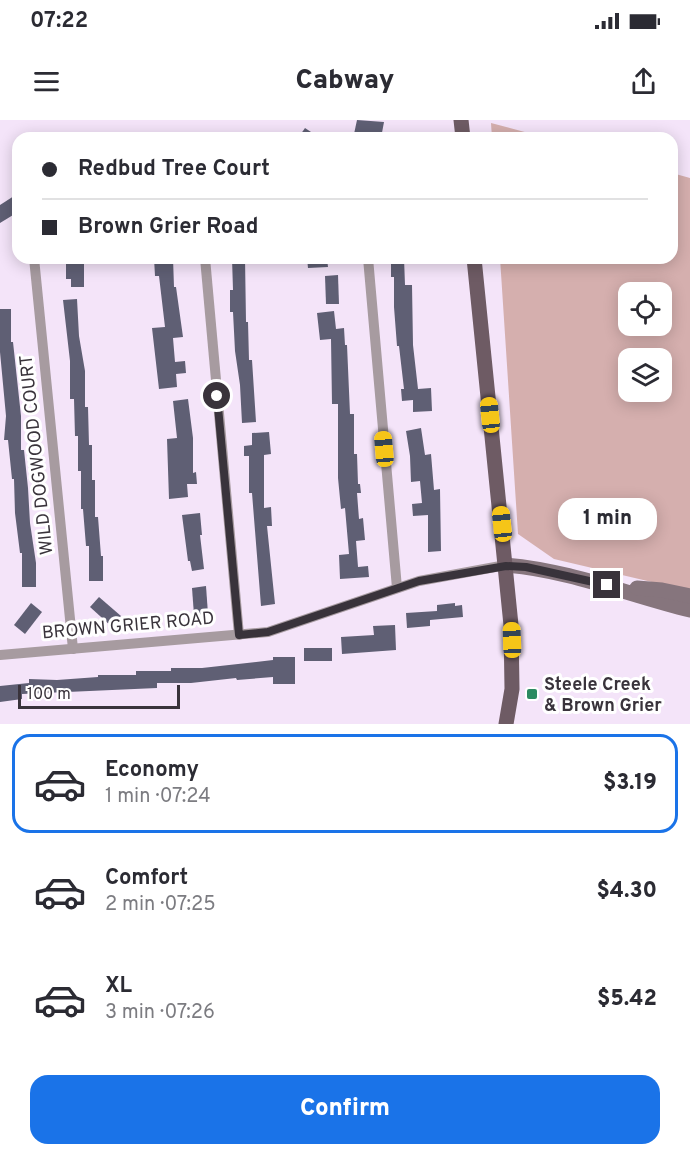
<!DOCTYPE html>
<html lang="en">
<head>
<meta charset="utf-8">
<style>
	body { margin:0; font-family:Overpass,sans-serif; background:#f7f7f7; color:#2b2b33; height:100vh; display:flex; flex-direction:column; font-size:22px; white-space:nowrap }
	* { box-sizing:border-box; margin:0 }
	p { font-size:20px; color:#7c7c81 }
	.icon { flex:none; width:33px; height:33px; fill:none; stroke:currentColor; stroke-width:2; stroke-linecap:round; stroke-linejoin:round }
	.map { position:relative; height:604px; overflow:hidden }
	.drawer { display:flex; flex-direction:column; background:#fff; flex:1 }
	.drawer>* { flex:none }
	.top-card { position:absolute; left:12px; top:12px; width:666px; height:132px; border-radius:18px; box-shadow:0 3px 15px #0003; display:grid; align-content:center; height:132px; padding:0 30px; background:#fff }
	.fabs { position:absolute; left:618px; top:162px; display:grid; gap:12px }
	.fabs a { display:grid; place-items:center; width:54px; height:54px; border-radius:12px; background:#fff; box-shadow:0 3px 15px #0003; font-size:30px }
	.scale { position:absolute; left:18px; bottom:15px; width:162px; box-sizing:border-box; padding-left:6px; border:3px solid #39333b; border-top:0; font-size:16px; line-height:21px; white-space:nowrap; color:#39333b; -webkit-text-stroke:4px #fff; paint-order:stroke }
	.end { position:absolute; width:27px; height:27px; margin:-14px; border:8px solid #39333b; background:#fff; box-shadow:0 0 0 3px #fff }
	.from { border-radius:50% }
	.bubble { position:absolute; height:42px; border-radius:18px; background:#fff; box-shadow:0 3px 15px #0003; font-size:20px; font-weight:800; line-height:42px; text-align:center }
	.car { position:absolute; width:18px; height:36px; margin:-18px -9px; border-radius:8px; box-shadow:0 0 4px 2px #0007; background:linear-gradient(#f5c518 24%,#345 0 40%,#f5c518 0 76%,#345 0 86%,#f5c518 0) }
	.top-card b { display:flex; align-items:center; gap:21px; height:57px; font-size:22px }
	.top-card b+b { border-top:2px solid #e1e1e2 }
	.top-card i { width:15px; height:15px; background:#2b2b33 }
	ul { padding:10px 0 0; list-style:none }
	li { display:flex; align-items:center; gap:18px; height:99px; margin:0 12px 9px; padding:0 18px; border:3px solid transparent; border-radius:18px }
	li div { flex:1 }
	li b { display:block; font-size:22px }
	li em { font-style:normal; font-weight:800 }
	li.selected { border-color:#1a73e8 }
	li>.icon { width:54px; height:54px; stroke-width:1.5 }
	.primary-button { display:flex; gap:12px; margin-top:auto; padding:12px 30px }
	.primary-button a { flex:1; height:69px; border-radius:18px; background:#1a73e8; color:#fff; font-size:24px; font-weight:800; line-height:69px; text-align:center }
	.status { display:flex; justify-content:space-between; align-items:center; height:42px; padding:0 30px; background:#fff; direction:ltr }
	.status svg { height:16px; fill:currentColor }
	header { display:flex; justify-content:space-between; align-items:center; height:78px; padding:0 30px; background:#fff; font-size:27px; font-weight:800 }
	.map>svg:first-child { display:block }
	.green { fill:#d5afae; fill-rule:evenodd }
	.building { fill:#5f5f74 }
	.lines { fill:none; stroke-linecap:round; stroke-linejoin:round }
	.street { stroke:#a79ba0; stroke-width:10 }
	.secondary { stroke:#86757d; stroke-width:15 }
	.primary { stroke:#6e5b64; stroke-width:15 }
	.route { stroke:#39333b; stroke-width:8 }
	.poi-dot { fill:#2b8a61; stroke:#fff; stroke-width:2 }
	.labels { text-anchor:middle; stroke-width:6; stroke-linejoin:round; paint-order:stroke }
	.street-label { font-size:18px; fill:#39333b; stroke:#fff }
	.poi-label { font-size:18px; font-weight:bold; fill:#39333b; stroke:#fff; text-anchor:start }
</style>
</head>
<body>
<div class="status"><b>07:22</b><svg viewBox="0 0 49 12"><path d="M0 12V9h3v3zM5 12V6h3v6zM10 12V3h3v9zM15 12V0h3v12zM26 1h20v11H26zM47 4h2v5h-2z"/></svg></div>
<header><svg class="icon" aria-label="menu" viewBox="0 0 24 24"><path d="M4 6h16M4 12h16M4 18h16"/></svg>Cabway<svg class="icon" aria-label="share" viewBox="0 0 24 24"><path d="M12 15V3M7 8l5-5 5 5M5 13v7h14v-7"/></svg></header>
<div class="map">
<svg width="690" height="604" viewBox="0 0 690 604">
	<rect width="100%" height="100%" fill="#f4e4f9"/>
	<g class="green">
		<path d="M 491,3 L 547,18 L 492,18 Z"/>
		<path d="M 672,53 L 690,58 L 690,471 L 554,439 L 518,414 L 500,138 L 672,138 ZM 628,172 L 662,172 L 662,206 L 628,206 ZM 628,238 L 662,238 L 662,272 L 628,272 Z"/>
	</g>
	<g class="building">
		<path d="M 357,0 L 384,2 L 381,18 L 354,14 Z"/>
		<path d="M 305,8 L 320,18 L 298,18 Z"/>
		<path d="M 14,76 L 18,82 L 18,92 L 0,103 L 0,85 Z"/>
		<path d="M 154,138 L 173,138 L 174,167 L 176,167 L 183,217 L 173,218 L 175,242 L 185,241 L 186,253 L 176,254 L 177,267 L 159,269 L 152,208 L 165,207 L 159,156 L 155,156 Z"/>
		<path d="M 232,138 L 245,138 L 246,202 L 248,202 L 249,240 L 252,240 L 256,302 L 242,303 L 240,265 L 235,231 L 233,192 L 230,192 L 230,170 L 233,170 Z"/>
		<path d="M 307,138 L 327,138 L 328,147 L 308,148 Z"/>
		<path d="M 391,138 L 404,138 L 405,165 L 412,165 L 413,225 L 418,269 L 431,268 L 432,291 L 413,292 L 413,280 L 402,281 L 401,269 L 404,269 L 399,226 L 397,226 L 394,187 L 394,157 L 391,157 Z"/>
		<path d="M 66,143 L 84,143 L 84,167 L 71,167 L 71,159 L 66,159 Z"/>
		<path d="M 338,155 L 339,184 L 326,184 L 325,156 Z"/>
		<path d="M 77,179 L 79,216 L 85,251 L 85,287 L 88,287 L 89,325 L 92,325 L 92,360 L 95,360 L 95,397 L 98,397 L 101,436 L 103,436 L 103,461 L 89,461 L 89,426 L 86,426 L 83,389 L 81,389 L 81,351 L 78,351 L 78,316 L 75,316 L 74,279 L 70,279 L 70,241 L 63,180 Z"/>
		<path d="M 0,189 L 11,189 L 11,222 L 13,222 L 21,296 L 21,330 L 24,330 L 28,368 L 30,403 L 36,443 L 36,467 L 22,467 L 22,433 L 20,433 L 15,393 L 14,359 L 12,359 L 8,320 L 4,320 L 6,296 L 0,232 Z"/>
		<path d="M 334,191 L 336,209 L 344,208 L 345,225 L 347,225 L 350,294 L 354,294 L 354,334 L 357,334 L 358,364 L 360,364 L 361,373 L 357,373 L 359,399 L 363,398 L 365,420 L 356,421 L 358,447 L 368,446 L 369,457 L 340,459 L 339,435 L 349,434 L 345,388 L 341,389 L 338,358 L 338,284 L 332,284 L 331,219 L 320,220 L 317,193 Z"/>
		<path d="M 188,279 L 193,318 L 193,353 L 196,352 L 197,364 L 187,364 L 188,377 L 169,379 L 167,319 L 177,318 L 173,281 Z"/>
		<path d="M 421,308 L 425,335 L 431,334 L 434,370 L 440,369 L 441,431 L 428,432 L 428,395 L 413,396 L 412,384 L 422,383 L 420,361 L 411,362 L 410,336 L 406,311 Z"/>
		<path d="M 269,312 L 271,334 L 264,335 L 264,388 L 271,387 L 272,406 L 267,406 L 275,484 L 261,486 L 252,373 L 249,373 L 249,336 L 244,336 L 244,326 L 252,325 L 252,313 Z"/>
		<path d="M 200,393 L 202,415 L 200,415 L 204,449 L 192,451 L 190,441 L 188,441 L 182,395 Z"/>
		<path d="M 206,466 L 208,494 L 194,495 L 192,468 Z"/>
		<path d="M 99,477 L 121,496 L 111,506 L 90,487 Z"/>
		<path d="M 31,483 L 42,492 L 25,514 L 14,505 Z"/>
		<path d="M 455,483 L 455,486 L 462,485 L 463,497 L 430,500 L 430,506 L 407,508 L 406,493 L 437,491 L 437,485 Z"/>
		<path d="M 395,505 L 396,530 L 342,534 L 341,517 L 374,515 L 373,506 Z"/>
		<rect x="304" y="528" width="28" height="13"/>
		<path d="M 273,537 L 295,537 L 295,564 L 273,564 L 273,557 L 237,560 L 236,558 L 191,563 L 157,563 L 157,568 L 22,574 L 22,579 L 0,582 L 0,566 L 29,563 L 29,559 L 57,560 L 98,557 L 98,555 L 136,555 L 136,551 L 171,551 L 171,548 L 202,548 L 273,540 Z"/>
	</g>
	<g class="lines">
		<g class="street">
			<path d="M 34,138 L 73,529"/>
			<path d="M 205,138 L 239,515"/>
			<path d="M 368,138 L 397,468"/>
			<path d="M 0,535 L 268,512 L 419,461 L 506,445"/>
		</g>
		<g class="secondary">
			<path d="M 506,445 C 569,450 629,475 690,490"/>
			<path d="M 637,468 L 662,470 L 690,476"/>
		</g>
		<g class="primary">
			<path d="M 461,0 L 463,18"/>
			<path d="M 474,138 L 511,505 L 512,569 L 506,604"/>
		</g>
	</g>
	<g class="lines">
		<path class="route" d="M 217,276 L 239,515 L 268,512 L 419,461 L 506,446 L 526,447 L 607,465"/>
	</g>
	<rect class="poi-dot" x="526" y="568" width="12" height="12" rx="3"/>
	<g class="labels">
		<g class="street-label">
			<text transform="translate(36 335) rotate(-96)" y="6">WILD DOGWOOD COURT</text>
			<text transform="translate(128 505) rotate(-5)" y="6">BROWN GRIER ROAD</text>
		</g>
		<g class="poi-label">
			<text x="544" y="570">Steele Creek<tspan x="544" dy="21">&amp; Brown Grier</tspan></text>
		</g>
	</g>
</svg>
<div class="fabs">
<a><svg class="icon" aria-label="locate" viewBox="0 0 24 24"><circle cx="12" cy="12" r="6"/><path d="M12 2v4M12 18v4M2 12h4M18 12h4"/></svg></a>
<a><svg class="icon" aria-label="layers" viewBox="0 0 24 24"><path d="M12 4l9 5-9 5-9-5zM3 14l9 5 9-5"/></svg></a>
</div>
<div class="scale">100 m</div>
<i class="end from" style="left:217px;top:276px"></i>
<i class="end" style="left:607px;top:465px"></i>
<div class="bubble" style="left:558px;top:378px;width:99px">1 min</div>
<i class="car" style="left:490px;top:295px;rotate:354deg"></i>
<i class="car" style="left:384px;top:329px;rotate:355deg"></i>
<i class="car" style="left:502px;top:404px;rotate:354deg"></i>
<i class="car" style="left:512px;top:520px;rotate:358deg"></i>
<div class="top-card">
<b><i class="from"></i>Redbud Tree Court</b>
<b><i></i>Brown Grier Road</b>
</div>
</div>
<section class="drawer">
<ul>
<li class="selected"><svg class="icon" aria-label="car" viewBox="0 0 24 24"><path d="M5 17H2v-5l4-1 3-4h7l3 4 3 1v5h-3M9 17h6M6 11h13"/><circle cx="7" cy="17" r="2"/><circle cx="17" cy="17" r="2"/></svg><div><b>Economy</b><p>1 min · 07:24</p></div><em>$3.19</em></li>
<li><svg class="icon" aria-label="car" viewBox="0 0 24 24"><path d="M5 17H2v-5l4-1 3-4h7l3 4 3 1v5h-3M9 17h6M6 11h13"/><circle cx="7" cy="17" r="2"/><circle cx="17" cy="17" r="2"/></svg><div><b>Comfort</b><p>2 min · 07:25</p></div><em>$4.30</em></li>
<li><svg class="icon" aria-label="car" viewBox="0 0 24 24"><path d="M5 17H2v-5l4-1 3-4h7l3 4 3 1v5h-3M9 17h6M6 11h13"/><circle cx="7" cy="17" r="2"/><circle cx="17" cy="17" r="2"/></svg><div><b>XL</b><p>3 min · 07:26</p></div><em>$5.42</em></li>
</ul>
<div class="primary-button"><a>Confirm</a></div>
</section>
</body>
</html>
